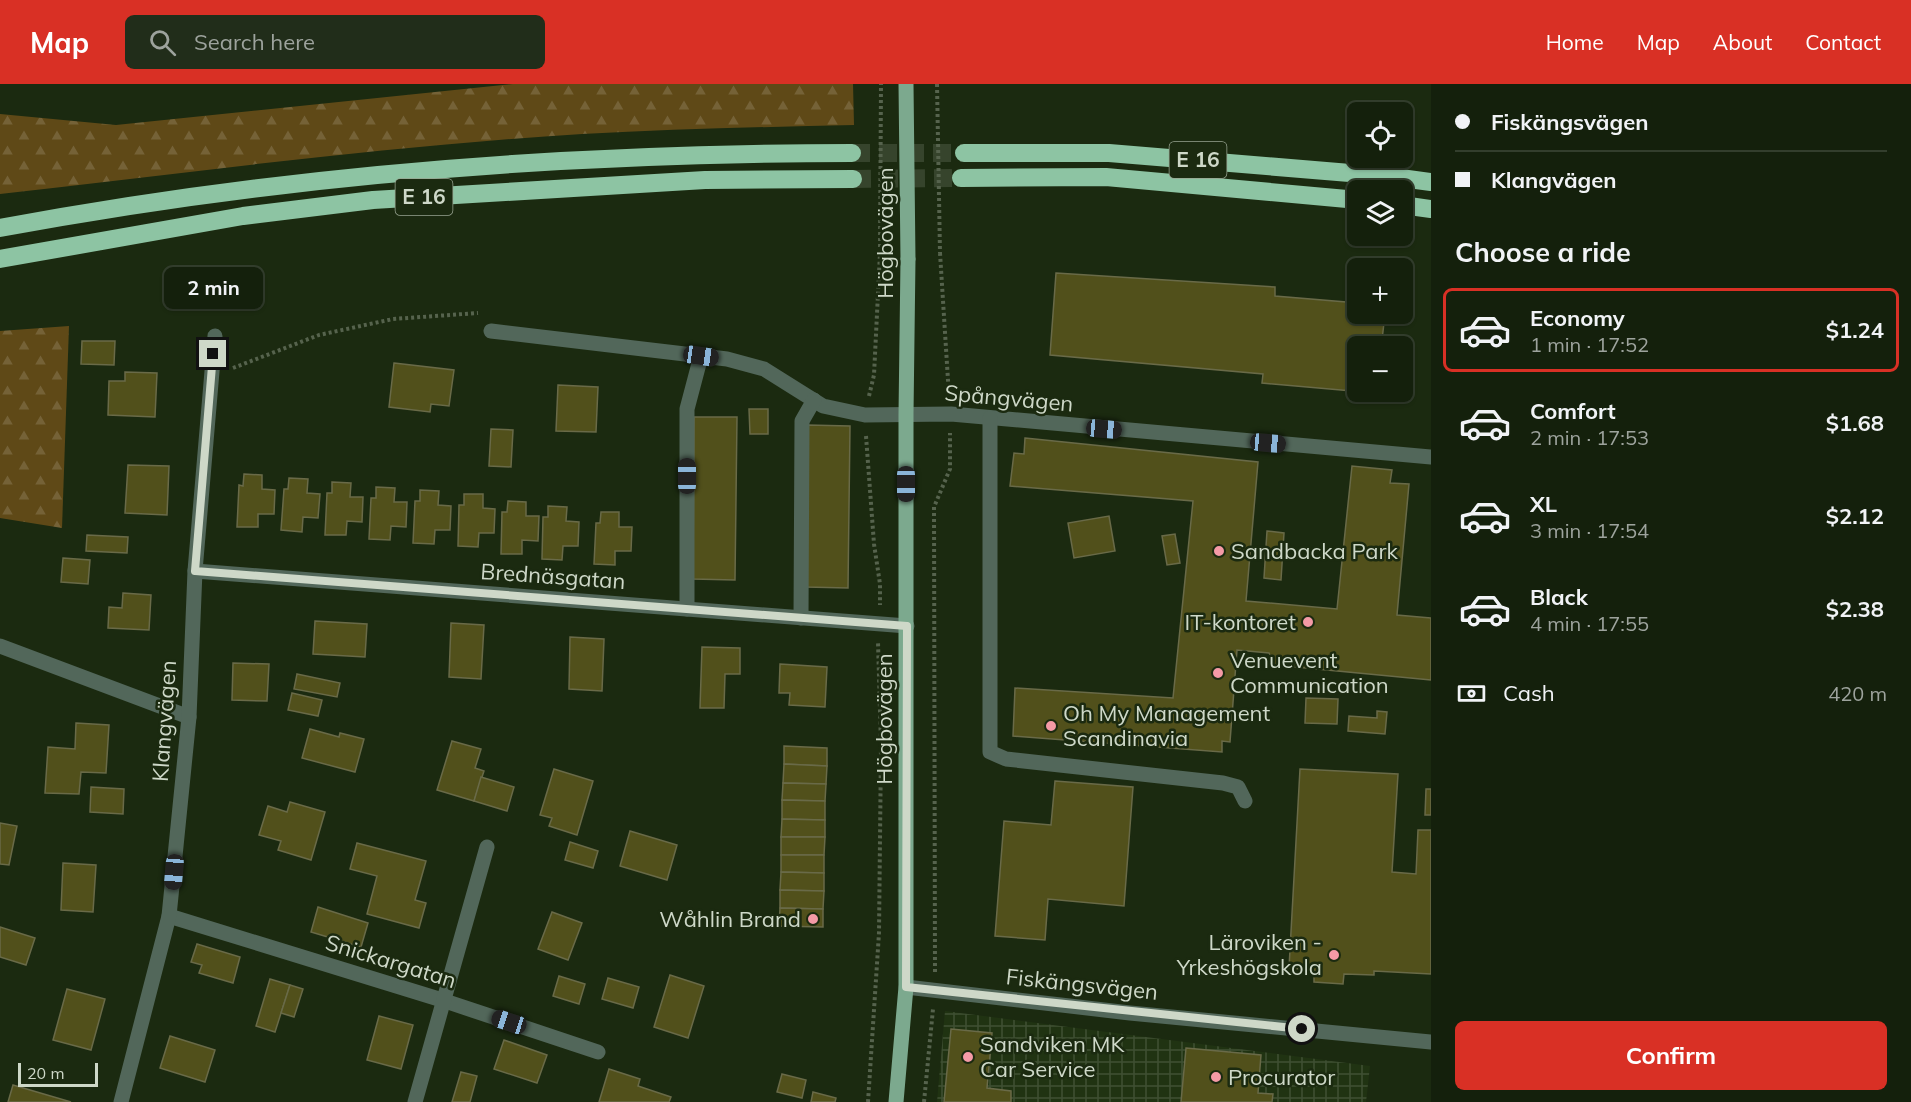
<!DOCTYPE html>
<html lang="en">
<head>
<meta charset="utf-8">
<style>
	body { margin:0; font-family:Mulish,sans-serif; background:#212d1a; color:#f1f3f6; height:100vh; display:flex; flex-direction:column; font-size:22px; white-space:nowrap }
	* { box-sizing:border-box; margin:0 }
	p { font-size:20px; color:#9da39d }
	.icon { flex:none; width:33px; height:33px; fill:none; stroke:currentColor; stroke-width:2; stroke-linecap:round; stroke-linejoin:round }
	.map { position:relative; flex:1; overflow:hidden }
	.sheet { display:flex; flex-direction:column; background:#14200c; width:480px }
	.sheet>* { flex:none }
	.guide { display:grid; align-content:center; height:132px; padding:0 24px; background:#14200c }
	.buttons { position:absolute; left:1347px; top:18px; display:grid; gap:12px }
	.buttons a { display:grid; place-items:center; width:66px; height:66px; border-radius:9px; background:#14200c; box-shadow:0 2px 4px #0004,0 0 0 2px #333e2d; font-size:30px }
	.scale { position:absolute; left:18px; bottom:15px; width:80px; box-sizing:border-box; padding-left:6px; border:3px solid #ced8c8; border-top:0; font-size:16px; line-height:21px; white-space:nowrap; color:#ced8c8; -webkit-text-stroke:4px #1b2a10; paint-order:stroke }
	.end { position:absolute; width:27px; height:27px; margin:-14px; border:8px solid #ced8c8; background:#111; box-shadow:0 0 0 3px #111 }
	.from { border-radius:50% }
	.bubble { position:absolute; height:42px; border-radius:9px; background:#14200c; box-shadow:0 2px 4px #0004,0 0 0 2px #333e2d; font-size:20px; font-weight:700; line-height:42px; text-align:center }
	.car { position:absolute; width:18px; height:36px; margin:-18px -9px; border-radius:8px; box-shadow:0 0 4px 2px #0007; background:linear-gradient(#222 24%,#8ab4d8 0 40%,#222 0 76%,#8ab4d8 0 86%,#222 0) }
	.guide b { display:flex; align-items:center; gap:21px; height:57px; font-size:22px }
	.guide b+b { border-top:2px solid #333e2d }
	.guide i { width:15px; height:15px; background:#f1f3f6 }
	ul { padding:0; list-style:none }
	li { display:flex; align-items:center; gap:18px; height:84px; margin:0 12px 9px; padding:0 12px; border:3px solid transparent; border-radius:9px }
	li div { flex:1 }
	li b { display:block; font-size:22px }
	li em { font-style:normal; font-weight:700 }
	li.selected { border-color:#d93025 }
	li>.icon { width:54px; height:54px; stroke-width:1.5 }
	h2 { padding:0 24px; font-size:27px; line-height:72px }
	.pay { display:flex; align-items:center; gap:15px; height:66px; padding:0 24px; font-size:22px }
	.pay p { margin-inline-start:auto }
	.cta { display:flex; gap:12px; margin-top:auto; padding:12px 24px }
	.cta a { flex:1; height:69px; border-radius:9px; background:#d93025; color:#fff; font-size:24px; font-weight:700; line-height:69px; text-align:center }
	header { display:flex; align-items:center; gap:36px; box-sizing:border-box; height:84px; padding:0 30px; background:#d93025; color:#fff }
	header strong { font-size:28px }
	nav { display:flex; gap:33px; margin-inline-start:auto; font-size:21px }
	.search { width:420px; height:54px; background:#212d1a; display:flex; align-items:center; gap:15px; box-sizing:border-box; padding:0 21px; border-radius:9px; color:#9da39d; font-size:22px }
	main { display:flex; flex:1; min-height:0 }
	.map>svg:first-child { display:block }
	.industrial { fill:url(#industrial-grid) }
	.forest { fill:url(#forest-firs) }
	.building { fill:#51501b; stroke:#696a48; stroke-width:1.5 }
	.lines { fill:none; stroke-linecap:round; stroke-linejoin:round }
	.highway-tunnel { stroke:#36442c; stroke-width:18; stroke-dasharray:18 9; stroke-linecap:butt }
	.path { stroke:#56634d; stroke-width:4; stroke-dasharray:3 3; stroke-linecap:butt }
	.minor { stroke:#52675a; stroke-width:15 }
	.major { stroke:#7ca98e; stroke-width:15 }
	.highway { stroke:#8dc4a3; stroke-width:18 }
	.path-bridge { stroke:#56634d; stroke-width:4; stroke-dasharray:3 3; stroke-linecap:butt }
	.major-bridge { stroke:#7ca98e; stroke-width:15 }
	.route { stroke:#ced8c8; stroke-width:8 }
	.poi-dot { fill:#f49aa6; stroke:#1b2a10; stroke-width:2 }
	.labels { text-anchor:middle; stroke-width:5; stroke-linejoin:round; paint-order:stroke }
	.shield { fill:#1b2a10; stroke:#98a491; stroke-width:1.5 }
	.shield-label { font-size:21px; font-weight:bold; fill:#ced8c8 }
	.street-label { font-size:22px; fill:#ced8c8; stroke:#1b2a10 }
	.poi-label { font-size:22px; fill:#ced8c8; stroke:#1b2a10; text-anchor:start }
</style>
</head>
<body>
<header>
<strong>Map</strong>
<div class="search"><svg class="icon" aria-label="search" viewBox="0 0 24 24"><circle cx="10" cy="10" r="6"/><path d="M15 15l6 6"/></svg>Search here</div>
<nav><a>Home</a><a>Map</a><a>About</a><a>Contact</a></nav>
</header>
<main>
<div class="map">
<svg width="1431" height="1018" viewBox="0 0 1431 1018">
	<defs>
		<pattern id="industrial-grid" width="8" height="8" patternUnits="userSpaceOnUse" patternTransform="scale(1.5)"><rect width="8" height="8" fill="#203312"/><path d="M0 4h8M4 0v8" fill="none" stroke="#3f5033"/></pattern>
		<pattern id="forest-firs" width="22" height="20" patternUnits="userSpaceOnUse" patternTransform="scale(1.5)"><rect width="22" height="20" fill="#5f4917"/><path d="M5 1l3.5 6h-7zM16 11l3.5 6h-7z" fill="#756237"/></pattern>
	</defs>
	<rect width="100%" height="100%" fill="#1b2a10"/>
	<path class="industrial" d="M 945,927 L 1370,982 L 1366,1018 L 937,1018 Z"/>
	<g class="forest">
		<path d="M 513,0 L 853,0 L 854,41 C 763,43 673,45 582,50 C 388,62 193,88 0,110 L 0,30 L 116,41 Z"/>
		<path d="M 69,242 L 62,444 L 0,434 L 0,247 Z"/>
	</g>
	<g class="building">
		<path d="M 1056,189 L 1275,203 L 1275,212 L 1358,219 L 1358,230 L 1385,230 L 1382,256 L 1393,257 L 1393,262 L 1358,262 L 1358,308 L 1375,309 L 1262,299 L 1263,290 L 1050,271 Z"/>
		<path d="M 82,257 L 115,257 L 114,281 L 81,280 Z"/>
		<path d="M 394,279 L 454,286 L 449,322 L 431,320 L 430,328 L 389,323 Z"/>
		<path d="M 125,288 L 157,289 L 155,333 L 108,331 L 109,297 L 125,297 Z"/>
		<path d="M 558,301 L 598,303 L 596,348 L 556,347 Z"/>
		<path d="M 749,325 L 768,325 L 768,350 L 750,350 Z"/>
		<path d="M 694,333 L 737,333 L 735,496 L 693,495 Z"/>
		<path d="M 807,341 L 850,342 L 848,504 L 806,503 Z"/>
		<path d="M 491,345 L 513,346 L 511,383 L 489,382 Z"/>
		<path d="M 1025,354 L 1258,378 L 1246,517 L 1337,525 L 1352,382 L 1392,386 L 1390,399 L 1409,400 L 1397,531 L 1431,534 L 1431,596 L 1275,581 L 1269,569 L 1237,566 L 1230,658 L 1222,657 L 1222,668 L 1013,652 L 1015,604 L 1173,614 L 1193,417 L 1010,402 L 1014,369 L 1024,370 Z"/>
		<path d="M 128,381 L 169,382 L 167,431 L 125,429 Z"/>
		<path d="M 244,390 L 262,391 L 262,405 L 275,406 L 274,430 L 258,430 L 258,443 L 237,443 L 239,401 L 243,402 Z"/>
		<path d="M 289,394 L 308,395 L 307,409 L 320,410 L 318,434 L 303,433 L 302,448 L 281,446 L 284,405 L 288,405 Z"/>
		<path d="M 332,398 L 351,399 L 350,413 L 363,413 L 362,438 L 347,437 L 346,451 L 325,451 L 327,409 L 332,409 Z"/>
		<path d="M 376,403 L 395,404 L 394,418 L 407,418 L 406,443 L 391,442 L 390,456 L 369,455 L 371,414 L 376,414 Z"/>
		<path d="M 420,406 L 439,407 L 438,421 L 451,422 L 450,446 L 435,446 L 434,460 L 413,459 L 415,417 L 420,417 Z"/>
		<path d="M 464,410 L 483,410 L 483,424 L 495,425 L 494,449 L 479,449 L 478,463 L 458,462 L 459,421 L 464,421 Z"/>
		<path d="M 508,417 L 526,418 L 526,432 L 539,432 L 538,457 L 522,456 L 522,470 L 501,470 L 502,428 L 507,428 Z"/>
		<path d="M 548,422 L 567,423 L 566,437 L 579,438 L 578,462 L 563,462 L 562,476 L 542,475 L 543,433 L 548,433 Z"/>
		<path d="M 601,428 L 619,428 L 619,443 L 632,443 L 631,467 L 615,467 L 615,481 L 594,480 L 596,439 L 600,439 Z"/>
		<path d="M 1109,432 L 1115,467 L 1074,474 L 1068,439 Z"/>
		<path d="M 1267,447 L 1284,449 L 1281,496 L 1264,494 Z"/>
		<path d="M 1175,450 L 1180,479 L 1167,481 L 1162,452 Z"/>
		<path d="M 87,451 L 128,453 L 127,469 L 86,467 Z"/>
		<path d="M 63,474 L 90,476 L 88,500 L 61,498 Z"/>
		<path d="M 123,509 L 151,511 L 149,546 L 108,544 L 109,523 L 122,524 Z"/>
		<path d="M 315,537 L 367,540 L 365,573 L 313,570 Z"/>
		<path d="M 451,539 L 484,541 L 481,595 L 449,593 Z"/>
		<path d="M 570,553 L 604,555 L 602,607 L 569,605 Z"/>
		<path d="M 702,563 L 740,564 L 740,590 L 725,590 L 724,624 L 700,624 Z"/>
		<path d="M 233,579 L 269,580 L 267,617 L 232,616 Z"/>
		<path d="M 780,580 L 827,583 L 825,623 L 789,621 L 790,609 L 779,609 Z"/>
		<path d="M 297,590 L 340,599 L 337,613 L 294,605 Z"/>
		<path d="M 292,609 L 322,616 L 318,632 L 288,626 Z"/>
		<path d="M 1306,614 L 1338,615 L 1337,640 L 1305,639 Z"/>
		<path d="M 1377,627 L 1387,628 L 1385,650 L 1348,647 L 1349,632 L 1377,634 Z"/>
		<path d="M 76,639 L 109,641 L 106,689 L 81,688 L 79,710 L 45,709 L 48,663 L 75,665 Z"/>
		<path d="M 310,645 L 339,653 L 340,649 L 364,655 L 355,688 L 302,674 Z"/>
		<path d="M 452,657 L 481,665 L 475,684 L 484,687 L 474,717 L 437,706 Z"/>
		<path d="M 784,662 L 827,664 L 827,682 L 784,680 Z"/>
		<path d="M 784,680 L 827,682 L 826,700 L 783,699 Z"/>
		<path d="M 554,685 L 593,697 L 577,751 L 549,742 L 552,734 L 540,731 Z"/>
		<path d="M 1300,685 L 1398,690 L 1392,788 L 1416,790 L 1418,746 L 1431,746 L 1431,890 L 1374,887 L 1374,891 L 1344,890 L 1343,900 L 1314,898 L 1314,886 L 1289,884 Z"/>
		<path d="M 481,693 L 514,703 L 507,727 L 474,717 Z"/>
		<path d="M 1055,697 L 1133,703 L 1124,822 L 1048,815 L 1045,856 L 995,852 L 1004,737 L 1051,741 Z"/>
		<path d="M 783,699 L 826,700 L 825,717 L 782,716 Z"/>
		<path d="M 91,703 L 124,705 L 123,730 L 90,728 Z"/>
		<path d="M 1426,705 L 1431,705 L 1431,731 L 1425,731 Z"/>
		<path d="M 782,716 L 825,717 L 825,736 L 782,735 Z"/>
		<path d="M 290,718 L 325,728 L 311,776 L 278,766 L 281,757 L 259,751 L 268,722 L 287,728 Z"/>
		<path d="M 782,735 L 825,736 L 825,753 L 781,753 Z"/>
		<path d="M 0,739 L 17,742 L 9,781 L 0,780 Z"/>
		<path d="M 630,747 L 677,761 L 667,796 L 620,782 Z"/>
		<path d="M 781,753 L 825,753 L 824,771 L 781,771 Z"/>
		<path d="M 570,758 L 598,767 L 593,784 L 565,776 Z"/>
		<path d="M 357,759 L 426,777 L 415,816 L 426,819 L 419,844 L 367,830 L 377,792 L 350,785 Z"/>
		<path d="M 781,771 L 824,771 L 824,789 L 781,788 Z"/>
		<path d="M 63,779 L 96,781 L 93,828 L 61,826 Z"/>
		<path d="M 781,788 L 824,789 L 824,807 L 780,806 Z"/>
		<path d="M 780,806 L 824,807 L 823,825 L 780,824 Z"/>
		<path d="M 318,823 L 368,839 L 361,863 L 311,848 Z"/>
		<path d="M 780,824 L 823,825 L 823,843 L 779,842 Z"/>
		<path d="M 552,828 L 582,839 L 568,876 L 538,865 Z"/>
		<path d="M 0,843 L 35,854 L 26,881 L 0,873 Z"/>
		<path d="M 197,860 L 240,873 L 233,899 L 199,889 L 202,881 L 191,878 Z"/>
		<path d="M 670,891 L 704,902 L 688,954 L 654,943 Z"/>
		<path d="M 559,892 L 585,900 L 579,920 L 553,912 Z"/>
		<path d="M 608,894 L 639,903 L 633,924 L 602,915 Z"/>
		<path d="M 270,895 L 290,901 L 275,948 L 256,942 Z"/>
		<path d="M 290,901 L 303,905 L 294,933 L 281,929 Z"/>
		<path d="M 67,905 L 105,915 L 91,966 L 53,956 Z"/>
		<path d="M 379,932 L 413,941 L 401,985 L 367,976 Z"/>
		<path d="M 951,945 L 992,949 L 987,1004 L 1011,1007 L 1011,1018 L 944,1018 Z"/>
		<path d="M 170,952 L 215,966 L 205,998 L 160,984 Z"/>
		<path d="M 504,956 L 547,971 L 537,999 L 494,985 Z"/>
		<path d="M 1186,964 L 1261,971 L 1258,1009 L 1273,1010 L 1272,1018 L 1181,1018 Z"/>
		<path d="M 609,985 L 640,995 L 638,1002 L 671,1013 L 669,1018 L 599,1018 Z"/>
		<path d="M 461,988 L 477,992 L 470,1018 L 452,1018 Z"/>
		<path d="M 782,990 L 806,996 L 802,1014 L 777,1008 Z"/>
		<path d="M 13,1001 L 71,1018 L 8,1018 Z"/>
		<path d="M 813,1008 L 836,1014 L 835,1018 L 811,1018 Z"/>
	</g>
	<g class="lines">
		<g class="highway-tunnel">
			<path d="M 852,69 L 964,69"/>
			<path d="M 853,95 L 961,94"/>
		</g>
		<g class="path">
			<path d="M 940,169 L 949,312"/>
			<path d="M 233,284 L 319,251 L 393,235 L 478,229"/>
			<path d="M 869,312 L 874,291 L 880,169"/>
			<path d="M 866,352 L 874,460 L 880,500 L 880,521"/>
			<path d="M 935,888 L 934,423 L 950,385 L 950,349"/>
			<path d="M 868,1018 L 879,849 L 881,662 L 878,558"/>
			<path d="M 924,1018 L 933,925"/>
		</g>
		<g class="minor">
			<path d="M 491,247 L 727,275 L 764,285 L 823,322 L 865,331 L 951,330 L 1431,373"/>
			<path d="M 990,334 L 990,668 L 1006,675 L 1223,699 L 1238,703 L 1245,717"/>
			<path d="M 195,487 L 907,542"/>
			<path d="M 687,525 L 687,325 L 701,272"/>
			<path d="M 801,534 L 802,337 L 814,316"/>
			<path d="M 0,562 L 189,633"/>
			<path d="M 169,832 L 442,916 L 598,968"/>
			<path d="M 906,903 L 1130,929 L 1431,958"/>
			<path d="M 121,1018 L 169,832 L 189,633 L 195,487 L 215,252"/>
			<path d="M 415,1018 L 487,763"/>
		</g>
		<path class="major" d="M 896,1018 L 906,903 L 906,330 L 908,175"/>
		<g class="highway">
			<path d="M 964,69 L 1109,69 L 1386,92 L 1431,98"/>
			<path d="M 961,94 L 1106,93 L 1358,116"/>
			<path d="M 1402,121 L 1431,125"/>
			<path d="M 0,144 C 277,92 570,69 852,69"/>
			<path d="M 0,175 L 243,132 L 373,116 L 705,96 L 853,95"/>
		</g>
		<g class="path-bridge">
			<path d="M 937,0 L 940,169"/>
			<path d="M 880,169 L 881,0"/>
		</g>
		<path class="major-bridge" d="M 906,0 L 908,175"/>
	</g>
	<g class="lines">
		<path class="route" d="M 213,270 L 195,487 L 907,542 L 906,903 L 1302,945"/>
	</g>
	<g class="poi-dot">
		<circle cx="1219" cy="467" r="6"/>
		<circle cx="1308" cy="538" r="6"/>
		<circle cx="1218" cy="589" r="6"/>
		<circle cx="1051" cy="642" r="6"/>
		<circle cx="813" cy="835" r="6"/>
		<circle cx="1334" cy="871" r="6"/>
		<circle cx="968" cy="973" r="6"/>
		<circle cx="1216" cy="993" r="6"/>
	</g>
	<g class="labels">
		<g class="shield">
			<rect x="1169.5" y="58" width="57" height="36" rx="4.5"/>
			<rect x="395.5" y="95" width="57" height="36" rx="4.5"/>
		</g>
		<g class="shield-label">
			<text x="1198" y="83">E 16</text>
			<text x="424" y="120">E 16</text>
		</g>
		<g class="street-label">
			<text transform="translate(885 149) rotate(-90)" y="8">Högbovägen</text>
			<text transform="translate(1009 314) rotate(5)" y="8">Spångvägen</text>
			<text transform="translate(553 492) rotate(4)" y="8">Brednäsgatan</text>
			<text transform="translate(884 635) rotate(-90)" y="8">Högbovägen</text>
			<text transform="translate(164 637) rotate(-86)" y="8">Klangvägen</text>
			<text transform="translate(391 877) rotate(17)" y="8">Snickargatan</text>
			<text transform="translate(1082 900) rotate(6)" y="8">Fiskängsvägen</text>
		</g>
		<g class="poi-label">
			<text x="1231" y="475">Sandbacka Park</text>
			<text x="1296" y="546" text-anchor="end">IT-kontoret</text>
			<text x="1230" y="584">Venuevent<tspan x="1230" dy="25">Communication</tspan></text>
			<text x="1063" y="637">Oh My Management<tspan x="1063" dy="25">Scandinavia</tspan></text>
			<text x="801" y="843" text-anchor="end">Wåhlin Brand</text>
			<text x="1322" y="866" text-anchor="end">Läroviken -<tspan x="1322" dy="25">Yrkeshögskola</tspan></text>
			<text x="980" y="968">Sandviken MK<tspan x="980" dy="25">Car Service</tspan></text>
			<text x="1228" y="1001">Procurator</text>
		</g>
	</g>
</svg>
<div class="buttons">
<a><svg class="icon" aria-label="locate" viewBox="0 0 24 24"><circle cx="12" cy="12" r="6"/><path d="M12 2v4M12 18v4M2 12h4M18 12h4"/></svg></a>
<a><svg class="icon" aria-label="layers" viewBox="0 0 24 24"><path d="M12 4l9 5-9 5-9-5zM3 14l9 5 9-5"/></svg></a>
<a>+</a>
<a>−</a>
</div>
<div class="scale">20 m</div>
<i class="end from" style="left:1302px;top:945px"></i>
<i class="end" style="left:213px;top:270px"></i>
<div class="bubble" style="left:164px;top:183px;width:99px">2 min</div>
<i class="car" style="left:701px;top:272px;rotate:98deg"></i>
<i class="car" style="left:1104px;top:345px;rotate:95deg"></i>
<i class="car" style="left:1268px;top:359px;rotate:95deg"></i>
<i class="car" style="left:687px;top:392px;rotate:0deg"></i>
<i class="car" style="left:906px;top:400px;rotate:180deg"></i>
<i class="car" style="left:174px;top:788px;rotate:185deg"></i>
<i class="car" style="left:509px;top:938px;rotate:288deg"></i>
</div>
<section class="sheet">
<div class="guide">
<b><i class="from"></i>Fiskängsvägen</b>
<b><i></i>Klangvägen</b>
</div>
<h2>Choose a ride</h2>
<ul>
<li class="selected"><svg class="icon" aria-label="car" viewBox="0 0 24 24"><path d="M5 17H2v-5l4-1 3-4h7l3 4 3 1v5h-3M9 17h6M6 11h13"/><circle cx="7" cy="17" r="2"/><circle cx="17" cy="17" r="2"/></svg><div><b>Economy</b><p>1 min · 17:52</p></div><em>$1.24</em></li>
<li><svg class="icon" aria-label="car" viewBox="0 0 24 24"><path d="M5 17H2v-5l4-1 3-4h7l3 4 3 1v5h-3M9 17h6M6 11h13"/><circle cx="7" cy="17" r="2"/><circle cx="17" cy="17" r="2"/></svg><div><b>Comfort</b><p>2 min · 17:53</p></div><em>$1.68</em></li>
<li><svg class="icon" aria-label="car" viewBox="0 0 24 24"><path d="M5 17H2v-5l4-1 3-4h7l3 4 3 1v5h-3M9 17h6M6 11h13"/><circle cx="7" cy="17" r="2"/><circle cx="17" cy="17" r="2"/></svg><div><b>XL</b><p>3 min · 17:54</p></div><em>$2.12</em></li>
<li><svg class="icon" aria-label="car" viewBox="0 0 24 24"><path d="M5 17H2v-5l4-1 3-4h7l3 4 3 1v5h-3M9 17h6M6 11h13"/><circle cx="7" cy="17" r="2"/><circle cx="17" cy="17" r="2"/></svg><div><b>Black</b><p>4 min · 17:55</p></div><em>$2.38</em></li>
</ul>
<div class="pay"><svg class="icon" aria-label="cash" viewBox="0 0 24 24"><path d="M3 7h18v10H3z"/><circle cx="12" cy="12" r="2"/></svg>Cash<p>420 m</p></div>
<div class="cta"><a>Confirm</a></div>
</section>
</main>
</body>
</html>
